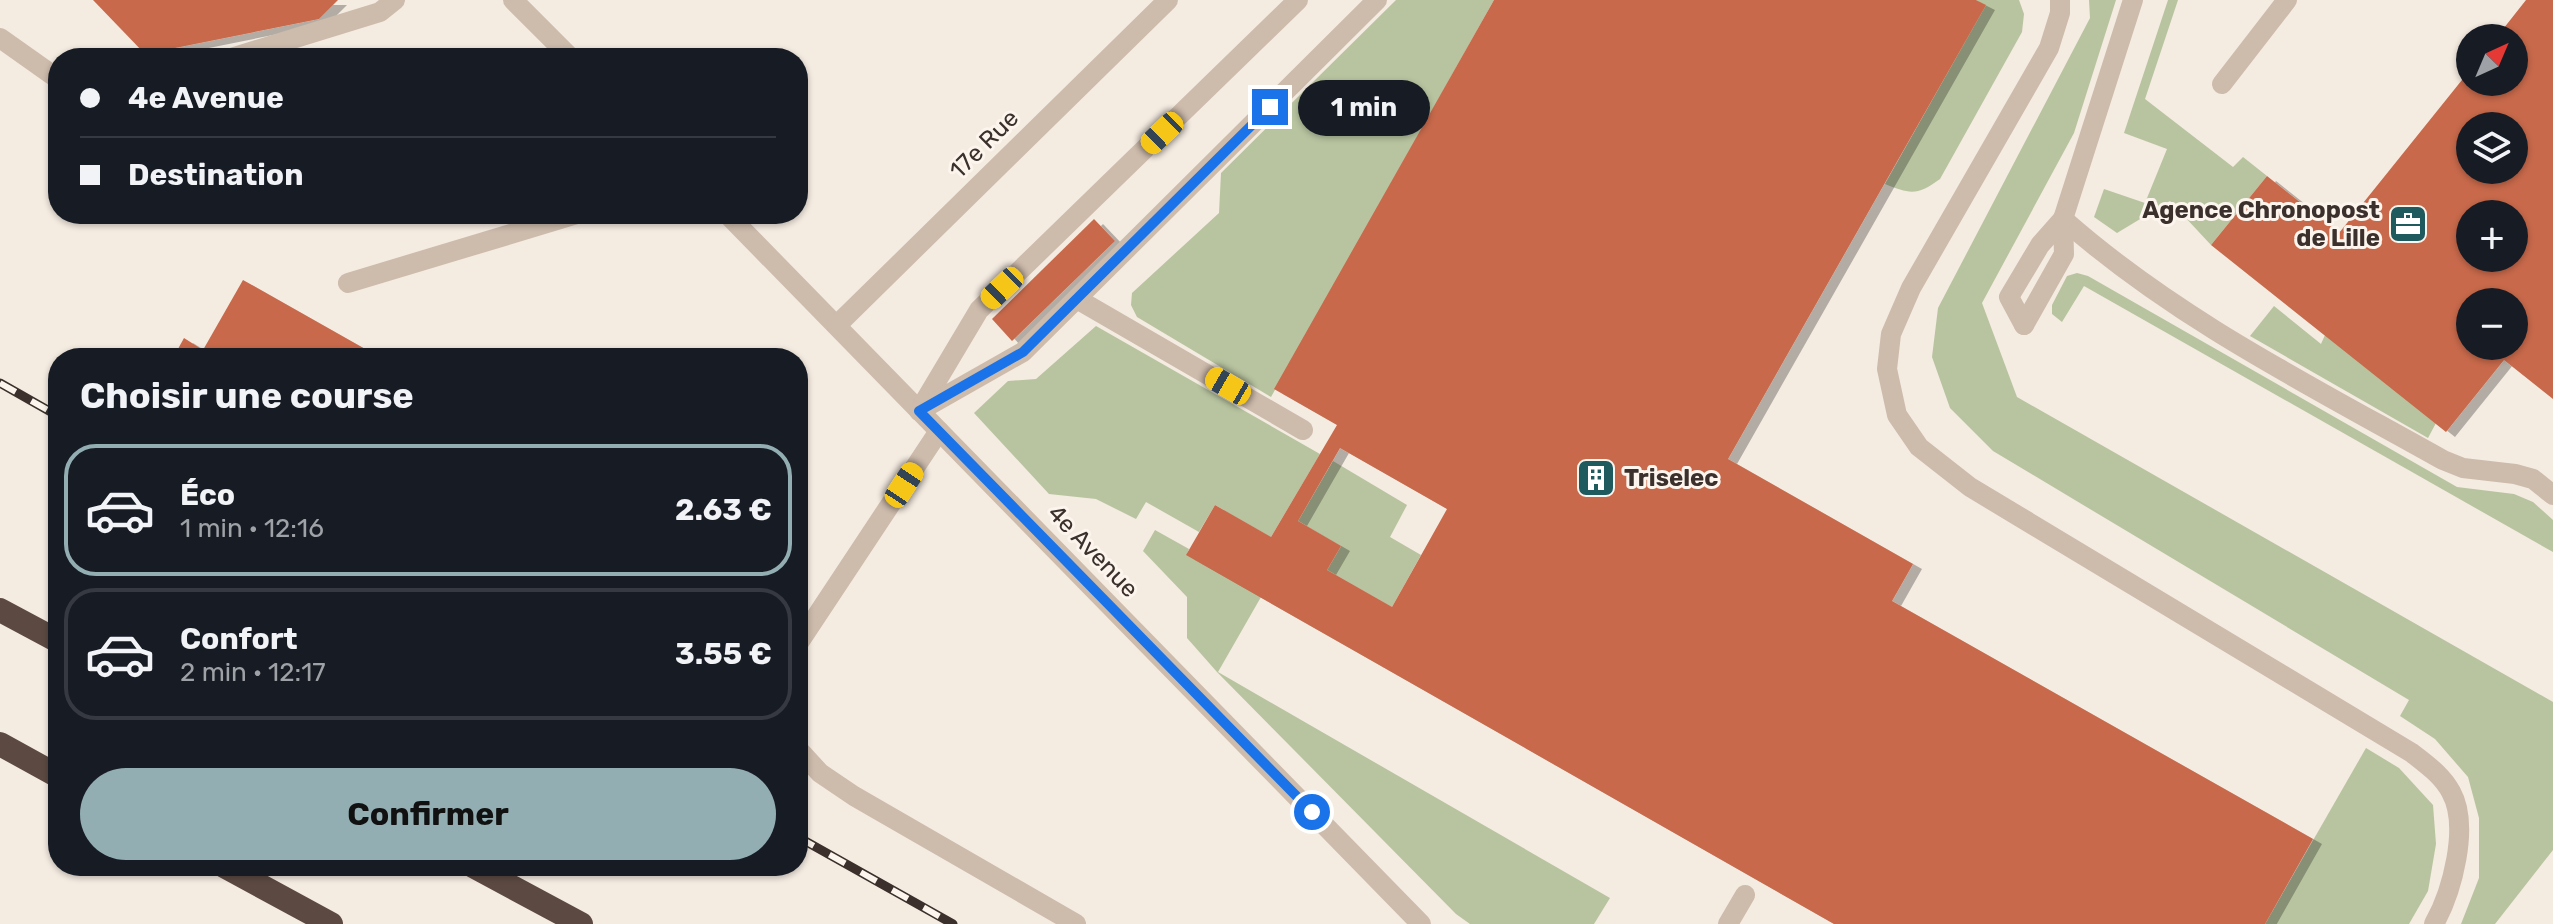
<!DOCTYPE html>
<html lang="fr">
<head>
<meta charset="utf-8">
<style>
	body { margin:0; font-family:Rubik,sans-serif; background:#20242c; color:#f1f3f6; height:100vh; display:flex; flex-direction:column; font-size:30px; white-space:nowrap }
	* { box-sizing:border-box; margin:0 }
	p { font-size:26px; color:#9ea1a6 }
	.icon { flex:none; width:44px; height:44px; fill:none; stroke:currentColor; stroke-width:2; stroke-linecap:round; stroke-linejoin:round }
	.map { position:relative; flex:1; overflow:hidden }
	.side { position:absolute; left:48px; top:348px; width:760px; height:528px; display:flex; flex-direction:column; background:#171b24; border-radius:32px; box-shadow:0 2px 6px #0004 }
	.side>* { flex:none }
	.guide { position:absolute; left:48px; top:48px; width:760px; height:176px; border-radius:32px; box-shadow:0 2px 6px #0004; display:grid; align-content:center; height:176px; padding:0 32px; background:#171b24 }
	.needle { width:52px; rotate:44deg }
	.buttons { position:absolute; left:2456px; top:24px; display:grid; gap:16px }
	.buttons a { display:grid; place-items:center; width:72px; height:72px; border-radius:50%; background:#171b24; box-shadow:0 2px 6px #0004; font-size:40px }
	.end { position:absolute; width:36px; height:36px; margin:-18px; border:10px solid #1a73e8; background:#fff; box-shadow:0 0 0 4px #fff }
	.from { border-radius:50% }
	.bubble { position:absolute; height:56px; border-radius:28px; background:#171b24; box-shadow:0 2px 6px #0004; font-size:26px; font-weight:700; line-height:56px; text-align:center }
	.car { position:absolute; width:24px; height:48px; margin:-24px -12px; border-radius:10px; box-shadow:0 0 6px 2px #0007; background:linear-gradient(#f5c518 24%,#345 0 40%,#f5c518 0 76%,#345 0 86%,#f5c518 0) }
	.guide b { display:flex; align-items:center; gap:28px; height:76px; font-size:30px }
	.guide b+b { border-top:2px solid #363941 }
	.guide i { width:20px; height:20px; background:#f1f3f6 }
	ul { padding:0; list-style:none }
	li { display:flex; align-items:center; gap:24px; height:132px; margin:0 16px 12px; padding:0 16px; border:4px solid #363941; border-radius:32px }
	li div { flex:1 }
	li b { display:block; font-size:30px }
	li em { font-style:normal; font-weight:700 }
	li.active { border-color:#92aeb2 }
	li>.icon { width:72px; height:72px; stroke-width:1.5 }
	h2 { padding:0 32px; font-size:36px; line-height:96px }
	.primary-button { display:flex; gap:16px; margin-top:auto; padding:16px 32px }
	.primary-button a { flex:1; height:92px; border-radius:48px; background:#92aeb2; color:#111; font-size:32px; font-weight:700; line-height:92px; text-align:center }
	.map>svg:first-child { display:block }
	.green { fill:#b8c4a0 }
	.building { fill:#c8694b; fill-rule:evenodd; filter:url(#shadow) }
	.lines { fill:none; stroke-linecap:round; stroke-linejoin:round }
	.minor { stroke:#cdbbac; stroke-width:20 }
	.highway { stroke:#5c4a42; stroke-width:24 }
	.rail-casing { stroke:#3b302b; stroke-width:9 }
	.rail { stroke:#fbf5ee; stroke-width:6; stroke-dasharray:18; stroke-linecap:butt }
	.route { stroke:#1a73e8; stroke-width:10 }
	.labels { text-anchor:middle; stroke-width:6; stroke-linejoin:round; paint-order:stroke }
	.street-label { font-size:24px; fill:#3b302b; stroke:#fbf5ee }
	.poi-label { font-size:24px; font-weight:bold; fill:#3b302b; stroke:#fbf5ee; text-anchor:end }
</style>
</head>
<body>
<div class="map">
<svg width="2553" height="924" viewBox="0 0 2553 924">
	<defs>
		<filter id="shadow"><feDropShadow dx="9" dy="5" stdDeviation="0" flood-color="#0004"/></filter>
	</defs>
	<rect width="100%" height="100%" fill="#f4ebe1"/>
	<g class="green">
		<path d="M 1396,0 L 1494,0 L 1271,397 L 1137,317 L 1131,305 L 1132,293 L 1219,213 L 1221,173 Z"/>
		<path d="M 1976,0 L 2019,0 L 2024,14 L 2022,32 L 1940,179 C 1917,196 1910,194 1885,184 L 1985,6 Z"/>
		<path d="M 2089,0 L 2116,0 L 2074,133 L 1982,303 L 2017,397 L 2553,702 L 2553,850 L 2495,924 L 2461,924 L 2479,878 L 2479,818 L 2468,777 L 2435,739 L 2400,716 L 2409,700 L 1993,451 L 1950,408 L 1932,357 L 1938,308 L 2090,18 Z"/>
		<path d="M 2168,0 L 2178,0 L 2145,99 L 2233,167 L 2243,157 L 2267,176 L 2211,245 L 2170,201 L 2117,233 L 2094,217 L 2104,189 L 2145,203 L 2167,149 L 2124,133 Z"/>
		<path d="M 2077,273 L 2088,276 L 2457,487 L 2514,494 L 2533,502 L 2553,520 L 2553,552 L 2084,286 L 2062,322 L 2052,314 L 2052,305 L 2067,276 Z"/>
		<path d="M 2274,306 L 2321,344 L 2325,335 L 2436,423 L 2428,438 L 2250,336 Z"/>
		<path d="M 1096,326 L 1320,454 L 1271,537 L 1215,505 L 1199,532 L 1146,502 L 1136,519 L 1096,499 L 1049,494 L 974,413 L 1008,381 L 1036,379 Z"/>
		<path d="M 1333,461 L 1407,505 L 1390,537 L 1421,555 L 1392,607 L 1327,570 L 1341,546 L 1298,521 Z"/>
		<path d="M 1155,530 L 1189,549 L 1187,554 L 1261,597 L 1218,672 L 1610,898 L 1594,924 L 1470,924 L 1456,914 L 1217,672 L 1187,638 L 1187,597 L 1143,551 Z"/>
		<path d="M 2366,748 L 2399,768 L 2433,805 L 2436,844 L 2428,891 L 2409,924 L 2265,924 Z"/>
	</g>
	<g class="building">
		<path d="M 93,0 L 338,0 L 319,19 L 145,54 Z"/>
		<path d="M 1494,0 L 1976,0 L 1986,5 L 1728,459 L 1913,564 L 1892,601 L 2313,839 L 2265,924 L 1834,924 L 1186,555 L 1215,505 L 1271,537 L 1337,425 L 1274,389 ZM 1340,448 L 1447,509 L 1392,607 L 1327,570 L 1341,546 L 1298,521 Z"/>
		<path d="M 2526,0 L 2553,0 L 2553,399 L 2504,360 L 2446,432 L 2211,245 L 2267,176 L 2339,233 L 2470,70 L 2470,82 L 2514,82 L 2514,38 L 2496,38 ZM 2470,126 L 2514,126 L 2514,170 L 2470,170 ZM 2470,214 L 2514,214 L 2514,258 L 2470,258 ZM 2470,302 L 2514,302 L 2514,346 L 2470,346 Z"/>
		<path d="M 1094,219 L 1115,241 L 1012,341 L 992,319 Z"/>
		<path d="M 243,280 L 381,358 L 173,358 L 184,338 L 203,350 Z"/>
	</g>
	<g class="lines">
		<g class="minor">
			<path d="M 513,0 L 571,58"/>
			<path d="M 2060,0 L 2060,13 L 2049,48 L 1911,288 L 1891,334 L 1887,369 L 1897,415 L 1919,447 L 1970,487 L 2412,753 C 2427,765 2442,775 2451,792 C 2470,826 2452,892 2434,924"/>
			<path d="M 0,38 L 58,79"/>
			<path d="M 231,58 L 380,12 L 395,0"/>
			<path d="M 2222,84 L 2287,0"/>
			<path d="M 727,214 L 1421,924"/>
			<path d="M 2063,219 C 2176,319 2313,387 2443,460 L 2463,468 L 2515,474 L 2533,479 L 2553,495"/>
			<path d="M 348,283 L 577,214"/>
			<path d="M 1077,299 L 1303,430"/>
			<path d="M 837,325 L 1168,0"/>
			<path d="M 2024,325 L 2064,254 L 2063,219 L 2133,0"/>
			<path d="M 2024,325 L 2009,297 L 2040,245 L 2063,219"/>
			<path d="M 920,409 L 979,310 L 1298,0"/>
			<path d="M 919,411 L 1023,352 L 1377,0"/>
			<path d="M 798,644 L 939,431"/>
			<path d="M 798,749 L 820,773 L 854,796 L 1076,924"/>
			<path d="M 1728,924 L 1745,895"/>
		</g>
		<g class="highway">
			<path d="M 0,610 L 58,641"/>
			<path d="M 0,744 L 58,776"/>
			<path d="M 224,866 L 331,924"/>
			<path d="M 473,866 L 581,924"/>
		</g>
		<g class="rail-casing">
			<g id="rail">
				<path d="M 0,383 L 58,416"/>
				<path d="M 798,837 L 953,924"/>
			</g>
		</g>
		<use href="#rail" class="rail"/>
	</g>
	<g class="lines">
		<path class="route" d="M 1270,107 L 1023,352 L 919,411 L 1312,812"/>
	</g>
	<defs>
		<g id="office-square" transform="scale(2)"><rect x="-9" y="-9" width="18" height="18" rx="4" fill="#1f5a5e" stroke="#fbf5ee"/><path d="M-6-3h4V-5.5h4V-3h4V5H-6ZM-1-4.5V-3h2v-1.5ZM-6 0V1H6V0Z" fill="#fff"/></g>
		<g id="building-square" transform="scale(2)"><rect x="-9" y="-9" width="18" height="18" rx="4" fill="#1f5a5e" stroke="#fbf5ee"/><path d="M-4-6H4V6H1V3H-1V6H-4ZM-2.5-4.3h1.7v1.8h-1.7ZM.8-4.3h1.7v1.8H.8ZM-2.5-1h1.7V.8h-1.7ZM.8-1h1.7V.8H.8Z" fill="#fff"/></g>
	</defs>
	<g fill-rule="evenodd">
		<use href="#office-square" x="2408" y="224"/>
		<use href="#building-square" x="1596" y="478"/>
	</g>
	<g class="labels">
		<g class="street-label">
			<text transform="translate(984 144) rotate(-45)" y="8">17e Rue</text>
			<text transform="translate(1093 551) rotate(46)" y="8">4e Avenue</text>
		</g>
		<g class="poi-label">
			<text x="2380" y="218">Agence Chronopost<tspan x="2380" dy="28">de Lille</tspan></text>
			<text x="1624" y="486" text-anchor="start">Triselec</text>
		</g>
	</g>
</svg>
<div class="buttons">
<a><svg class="needle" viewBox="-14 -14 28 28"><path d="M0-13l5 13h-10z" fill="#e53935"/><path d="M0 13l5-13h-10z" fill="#9ea1a6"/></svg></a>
<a><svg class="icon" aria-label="layers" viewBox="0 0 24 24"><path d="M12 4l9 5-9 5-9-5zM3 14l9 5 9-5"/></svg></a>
<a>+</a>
<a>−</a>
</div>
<i class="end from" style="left:1312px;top:812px"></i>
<i class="end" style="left:1270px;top:107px"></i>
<div class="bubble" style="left:1298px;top:80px;width:132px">1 min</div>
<i class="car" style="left:1162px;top:133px;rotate:226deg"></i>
<i class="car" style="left:1002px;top:288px;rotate:226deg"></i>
<i class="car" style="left:1228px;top:386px;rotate:300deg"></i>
<i class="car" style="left:904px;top:485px;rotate:33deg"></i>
<div class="guide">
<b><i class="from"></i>4e Avenue</b>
<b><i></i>Destination</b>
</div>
<section class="side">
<h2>Choisir une course</h2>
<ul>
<li class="active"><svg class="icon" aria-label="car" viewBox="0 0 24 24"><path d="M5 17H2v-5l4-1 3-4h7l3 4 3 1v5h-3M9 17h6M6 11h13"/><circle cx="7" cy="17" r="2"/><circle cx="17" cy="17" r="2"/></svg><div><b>Éco</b><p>1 min · 12:16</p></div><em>2.63 €</em></li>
<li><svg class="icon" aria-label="car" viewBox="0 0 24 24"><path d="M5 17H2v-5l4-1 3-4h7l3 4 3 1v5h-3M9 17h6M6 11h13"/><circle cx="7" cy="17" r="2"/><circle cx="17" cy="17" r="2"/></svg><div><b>Confort</b><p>2 min · 12:17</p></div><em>3.55 €</em></li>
</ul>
<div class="primary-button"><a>Confirmer</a></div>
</section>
</div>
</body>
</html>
